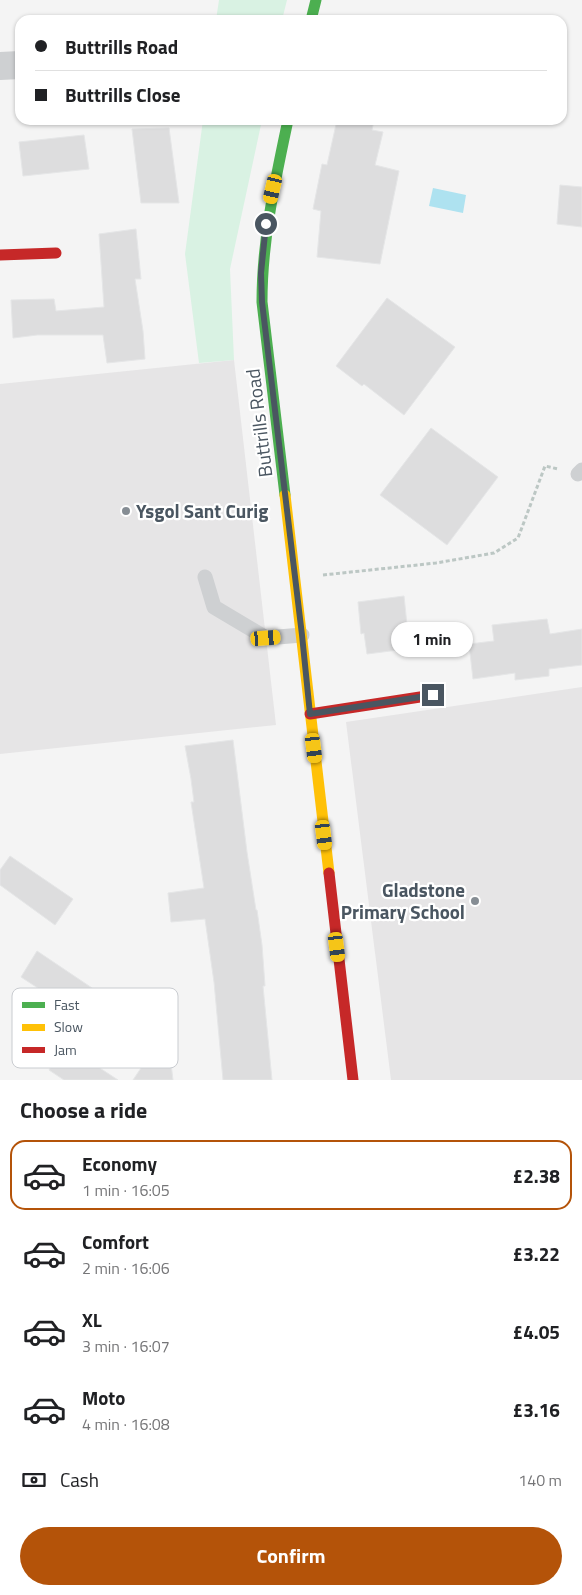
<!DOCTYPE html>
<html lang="en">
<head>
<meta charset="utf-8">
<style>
	body { margin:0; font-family:"Titillium Web",sans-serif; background:#f6f6f6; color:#202124; height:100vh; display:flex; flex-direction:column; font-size:19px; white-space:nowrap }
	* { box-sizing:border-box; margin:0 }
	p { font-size:16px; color:#757577 }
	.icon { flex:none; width:28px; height:28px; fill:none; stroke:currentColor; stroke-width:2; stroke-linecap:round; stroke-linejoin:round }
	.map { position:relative; height:1080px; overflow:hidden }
	.panel { display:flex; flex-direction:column; background:#fff; flex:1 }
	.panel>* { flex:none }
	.top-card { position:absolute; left:15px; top:15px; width:552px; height:110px; border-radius:15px; box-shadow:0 1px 4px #0004; display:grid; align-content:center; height:110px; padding:0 20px; background:#fff }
	.end { position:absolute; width:22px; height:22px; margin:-11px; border:6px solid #4a5661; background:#fff; box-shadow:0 0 0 2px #fff }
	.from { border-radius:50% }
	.bubble { position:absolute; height:35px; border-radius:18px; background:#fff; box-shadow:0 1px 4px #0004; font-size:16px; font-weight:700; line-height:35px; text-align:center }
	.car { position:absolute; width:15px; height:30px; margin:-15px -8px; border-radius:6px; box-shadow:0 0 4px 1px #0007; background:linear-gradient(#f5c518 24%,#345 0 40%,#f5c518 0 76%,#345 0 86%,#f5c518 0) }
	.top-card b { display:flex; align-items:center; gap:18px; height:48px; font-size:19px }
	.top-card b+b { border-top:1px solid #e0e0e0 }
	.top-card i { width:12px; height:12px; background:#202124 }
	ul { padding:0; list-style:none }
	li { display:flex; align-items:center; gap:15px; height:70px; margin:0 10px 8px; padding:0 10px; border:2px solid transparent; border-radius:15px }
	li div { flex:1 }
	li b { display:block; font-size:19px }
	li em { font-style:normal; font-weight:700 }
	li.current { border-color:#b45309 }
	li>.icon { width:45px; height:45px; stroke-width:1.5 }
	h2 { padding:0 20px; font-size:22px; line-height:60px }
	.pay { display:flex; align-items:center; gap:12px; height:55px; padding:0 20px; font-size:19px }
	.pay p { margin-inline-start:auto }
	.action { display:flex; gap:10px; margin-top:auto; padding:10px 20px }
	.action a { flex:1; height:58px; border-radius:30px; background:#b45309; color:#fff; font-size:20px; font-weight:700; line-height:58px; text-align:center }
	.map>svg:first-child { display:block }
	.education { fill:#e6e5e6 }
	.green { fill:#d9f2e3 }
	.water { fill:#aee2f0 }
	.building { fill:#ddddde; stroke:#e5e6e7 }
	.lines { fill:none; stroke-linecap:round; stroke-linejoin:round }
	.path { stroke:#bcc7c4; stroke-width:3; stroke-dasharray:4 2.5; stroke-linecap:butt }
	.lane { stroke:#ced0d2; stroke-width:15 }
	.street { stroke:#ced0d2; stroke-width:28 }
	.fast { stroke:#4caf50; stroke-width:11 }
	.slow { stroke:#ffc107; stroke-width:11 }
	.jam { stroke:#c62828; stroke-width:11 }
	.route { stroke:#4a5661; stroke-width:6 }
	.poi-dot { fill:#868d94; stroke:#fff; stroke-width:2 }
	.labels { text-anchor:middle; stroke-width:4.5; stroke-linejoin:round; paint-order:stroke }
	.street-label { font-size:19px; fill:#4a5661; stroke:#fff }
	.poi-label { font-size:19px; font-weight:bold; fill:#4a5661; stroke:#fff; text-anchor:start }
	.key { fill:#fff; stroke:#c9ccd0; stroke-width:1 }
	.key-label { font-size:14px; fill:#4a5661 }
</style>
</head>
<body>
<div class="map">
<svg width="582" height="1080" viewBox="0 0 582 1080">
	<rect width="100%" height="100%" fill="#f4f4f4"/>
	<g class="education">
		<path d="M 234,360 L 276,725 L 0,754 L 0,384 Z"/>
		<path d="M 582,687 L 582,1080 L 391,1080 L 346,722 Z"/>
	</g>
	<g class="green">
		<path d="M 219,0 L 287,0 L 282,20 L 216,20 Z"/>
		<path d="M 203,120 L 262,120 L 230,269 L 234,360 L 199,363 L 185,254 Z"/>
	</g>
	<path class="water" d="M 433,188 L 466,195 L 463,213 L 429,206 Z"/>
	<g class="building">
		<path d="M 337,120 L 374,120 L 372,130 L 383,132 L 375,165 L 399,171 L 380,264 L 317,257 L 321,211 L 313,209 L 322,164 L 327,165 Z"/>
		<path d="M 169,128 L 179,203 L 141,203 L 132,129 Z"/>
		<path d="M 84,135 L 89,169 L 23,176 L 19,142 Z"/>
		<path d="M 560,185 L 582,187 L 582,227 L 557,224 Z"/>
		<path d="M 136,229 L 141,279 L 135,279 L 143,331 L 145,359 L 107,363 L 103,335 L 37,335 L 13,338 L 11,300 L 54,299 L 56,311 L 104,307 L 99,234 Z"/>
		<path d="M 387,298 L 455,347 L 404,415 L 364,384 L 362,386 L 336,366 Z"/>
		<path d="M 431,428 L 498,477 L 447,545 L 380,495 Z"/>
		<path d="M 404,596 L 409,644 L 406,644 L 406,649 L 367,654 L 364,633 L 361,634 L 358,602 Z"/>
		<path d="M 547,619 L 550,634 L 582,629 L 582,665 L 549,669 L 549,676 L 515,680 L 515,673 L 473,679 L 469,644 L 494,641 L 492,625 Z"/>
		<path d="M 233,740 L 247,852 L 256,910 L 257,910 L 262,945 L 265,986 L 263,986 L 272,1080 L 223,1080 L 214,982 L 205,919 L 171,922 L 168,893 L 204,888 L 191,802 L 194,802 L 191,779 L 185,746 Z"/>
		<path d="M 10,856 L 73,899 L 55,925 L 0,885 L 0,870 Z"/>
		<path d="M 37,951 L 98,992 L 82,1017 L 21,977 Z"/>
		<path d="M 167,1029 L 173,1080 L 133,1080 Z"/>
		<path d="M 65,1045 L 118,1080 L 64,1080 L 49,1070 Z"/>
	</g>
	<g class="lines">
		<path class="path" d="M 323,575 L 436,563 L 494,553 L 518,538 L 545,466 L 558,469"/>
		<g class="lane">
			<path d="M 578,474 L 582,470"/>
			<path d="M 205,577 L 214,607 L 266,638 L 302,635"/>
		</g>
		<path class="street" d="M 0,66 L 20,65"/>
		<g class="fast">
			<path d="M 311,20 L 316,0"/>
			<path d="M 285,495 L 262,302 C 262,240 275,181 288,120"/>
		</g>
		<path class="slow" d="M 285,495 L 329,873"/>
		<g class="jam">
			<path d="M 0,255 L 56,253"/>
			<path d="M 310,714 L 433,695"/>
			<path d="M 329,873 L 353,1080"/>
		</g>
	</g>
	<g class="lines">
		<path class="route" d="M 266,224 L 261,273 L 262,302 L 302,635 L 310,714 L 433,695"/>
	</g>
	<g class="poi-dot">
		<circle cx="126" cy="511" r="5"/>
		<circle cx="475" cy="901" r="5"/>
	</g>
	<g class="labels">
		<g class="street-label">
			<text transform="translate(259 423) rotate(-97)" y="7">Buttrills Road</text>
		</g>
		<g class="poi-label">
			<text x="136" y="518">Ysgol Sant Curig</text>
			<text x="465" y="897" text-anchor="end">Gladstone<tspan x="465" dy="22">Primary School</tspan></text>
		</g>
	</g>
	<rect x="12" y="988" width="166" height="80" rx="8" class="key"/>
	<rect x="22" y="1002" width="23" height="6" fill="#4caf50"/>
	<rect x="22" y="1024" width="23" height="7" fill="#ffc107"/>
	<rect x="22" y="1047" width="23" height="6" fill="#c62828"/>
	<g class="key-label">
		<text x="54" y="1010">Fast</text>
		<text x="54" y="1032">Slow</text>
		<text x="54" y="1055">Jam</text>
	</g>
</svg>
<i class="end from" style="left:266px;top:224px"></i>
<i class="end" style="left:433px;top:695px"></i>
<div class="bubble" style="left:391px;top:622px;width:82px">1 min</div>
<i class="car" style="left:273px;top:189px;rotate:193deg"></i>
<i class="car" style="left:266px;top:638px;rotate:86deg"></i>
<i class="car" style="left:314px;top:748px;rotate:173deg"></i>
<i class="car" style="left:324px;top:835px;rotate:173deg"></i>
<i class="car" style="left:337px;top:947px;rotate:173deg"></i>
<div class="top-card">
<b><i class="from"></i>Buttrills Road</b>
<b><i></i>Buttrills Close</b>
</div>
</div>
<section class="panel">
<h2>Choose a ride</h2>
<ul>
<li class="current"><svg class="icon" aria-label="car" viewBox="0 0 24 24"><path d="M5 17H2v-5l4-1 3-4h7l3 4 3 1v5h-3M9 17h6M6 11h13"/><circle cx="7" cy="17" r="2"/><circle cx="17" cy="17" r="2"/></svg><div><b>Economy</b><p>1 min · 16:05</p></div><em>£2.38</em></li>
<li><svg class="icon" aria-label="car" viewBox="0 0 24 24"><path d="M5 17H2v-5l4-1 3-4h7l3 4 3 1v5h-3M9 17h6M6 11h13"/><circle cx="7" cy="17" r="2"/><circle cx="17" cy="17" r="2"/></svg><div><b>Comfort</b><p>2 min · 16:06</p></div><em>£3.22</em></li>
<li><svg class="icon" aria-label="car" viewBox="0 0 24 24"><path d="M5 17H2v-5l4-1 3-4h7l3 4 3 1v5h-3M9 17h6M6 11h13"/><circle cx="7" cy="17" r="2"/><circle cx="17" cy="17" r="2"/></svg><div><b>XL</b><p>3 min · 16:07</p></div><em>£4.05</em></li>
<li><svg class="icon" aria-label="car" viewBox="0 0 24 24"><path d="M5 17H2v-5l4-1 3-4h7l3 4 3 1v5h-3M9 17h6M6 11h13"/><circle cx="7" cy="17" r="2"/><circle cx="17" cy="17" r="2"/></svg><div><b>Moto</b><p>4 min · 16:08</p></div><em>£3.16</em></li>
</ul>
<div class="pay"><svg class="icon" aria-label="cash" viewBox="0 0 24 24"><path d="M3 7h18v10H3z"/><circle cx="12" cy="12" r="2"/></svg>Cash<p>140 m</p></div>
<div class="action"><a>Confirm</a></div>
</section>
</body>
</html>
